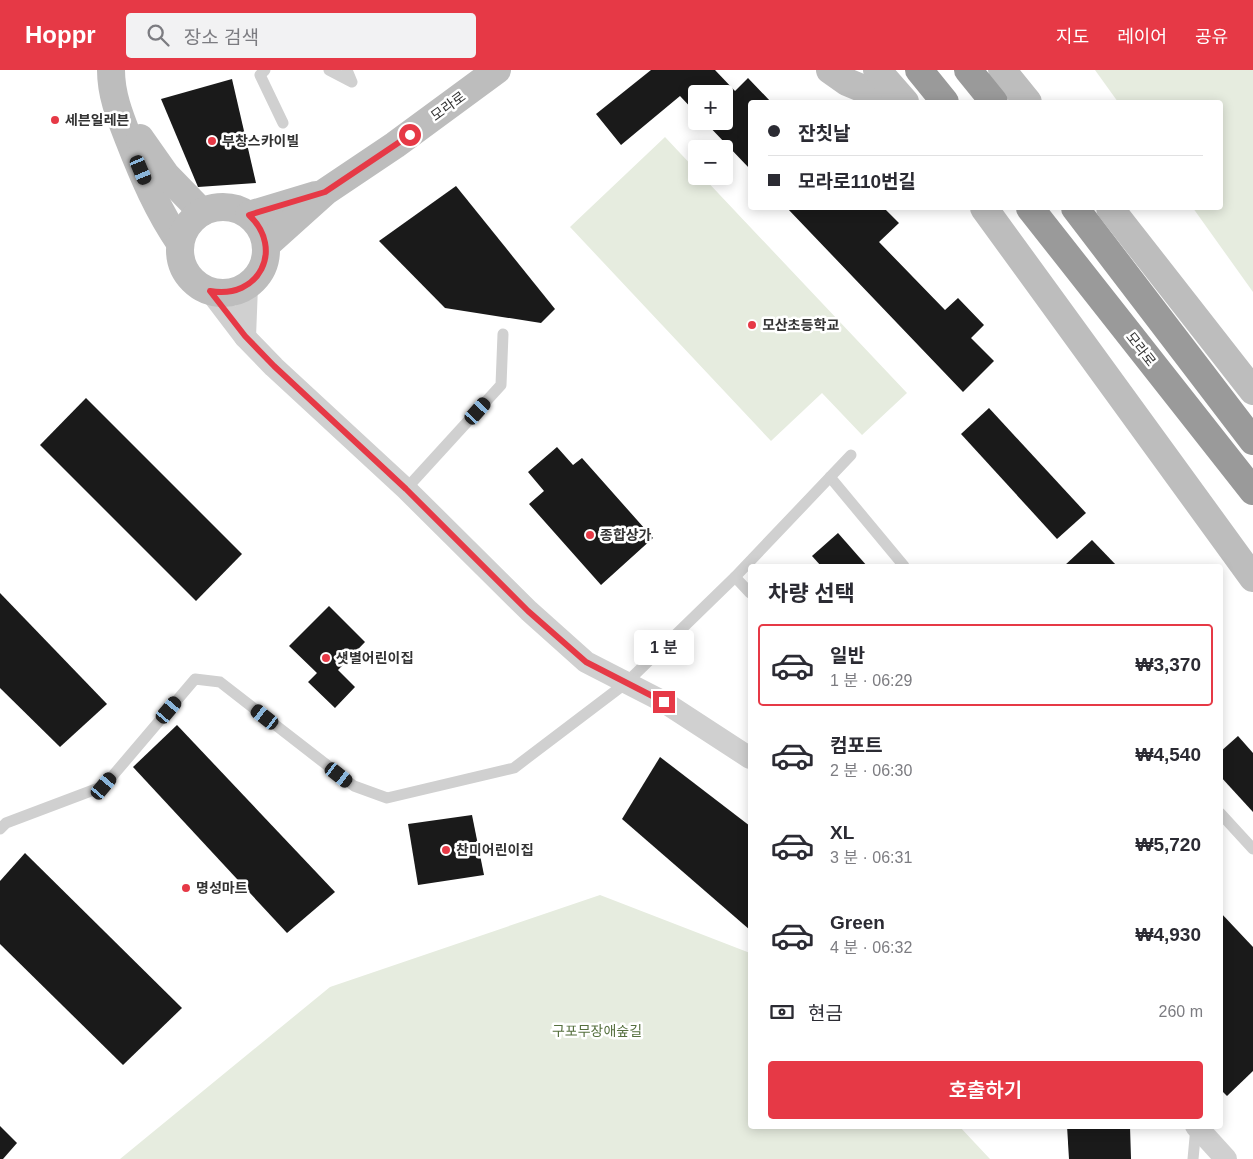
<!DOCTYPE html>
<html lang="ko">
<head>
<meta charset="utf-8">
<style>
	body { margin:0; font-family:Arial,"Noto Sans KR",sans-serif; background:#f2f2f3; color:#2b2b33; height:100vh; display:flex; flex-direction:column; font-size:19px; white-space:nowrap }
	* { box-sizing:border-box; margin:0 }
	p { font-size:16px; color:#7c7c81 }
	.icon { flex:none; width:28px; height:28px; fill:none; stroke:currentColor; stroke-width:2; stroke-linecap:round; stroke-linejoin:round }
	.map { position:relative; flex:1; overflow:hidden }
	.side { position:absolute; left:748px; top:494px; width:475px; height:565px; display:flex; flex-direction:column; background:#fff; border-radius:5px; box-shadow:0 2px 12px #0003 }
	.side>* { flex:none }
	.guide { position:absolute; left:748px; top:30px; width:475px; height:110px; border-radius:5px; box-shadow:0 2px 12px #0003; display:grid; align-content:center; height:110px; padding:0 20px; background:#fff }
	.buttons { position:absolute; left:688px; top:15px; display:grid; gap:10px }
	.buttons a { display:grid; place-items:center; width:45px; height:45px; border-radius:5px; background:#fff; box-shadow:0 2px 12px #0003; font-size:25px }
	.end { position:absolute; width:22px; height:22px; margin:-11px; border:6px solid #e63946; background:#fff; box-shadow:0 0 0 2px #fff }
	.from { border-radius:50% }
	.bubble { position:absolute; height:35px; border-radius:5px; background:#fff; box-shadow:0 2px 12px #0003; font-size:16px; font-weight:600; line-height:35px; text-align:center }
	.car { position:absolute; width:15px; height:30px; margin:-15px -8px; border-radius:6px; box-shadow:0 0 4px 1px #0007; background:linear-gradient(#222 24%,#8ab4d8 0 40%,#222 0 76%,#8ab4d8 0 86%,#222 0) }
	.guide b { display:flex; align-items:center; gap:18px; height:48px; font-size:19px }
	.guide b+b { border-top:1px solid #e1e1e2 }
	.guide i { width:12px; height:12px; background:#2b2b33 }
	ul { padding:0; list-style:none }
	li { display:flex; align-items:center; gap:15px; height:82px; margin:0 10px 8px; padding:0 10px; border:2px solid transparent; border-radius:5px }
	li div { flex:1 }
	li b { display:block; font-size:19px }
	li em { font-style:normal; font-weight:600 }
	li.selected { border-color:#e63946 }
	li>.icon { width:45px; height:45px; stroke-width:1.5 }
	h2 { padding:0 20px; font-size:22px; line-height:60px }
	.pay { display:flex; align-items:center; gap:12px; height:55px; padding:0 20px; font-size:19px }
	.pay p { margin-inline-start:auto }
	.button { display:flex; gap:10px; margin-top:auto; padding:10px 20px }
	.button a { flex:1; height:58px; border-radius:5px; background:#e63946; color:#fff; font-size:20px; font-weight:600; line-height:58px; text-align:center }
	header { display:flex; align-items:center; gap:30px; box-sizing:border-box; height:70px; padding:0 25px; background:#e63946; color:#fff }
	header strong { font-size:24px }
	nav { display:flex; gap:28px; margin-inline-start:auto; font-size:18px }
	.search { width:350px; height:45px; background:#f2f2f3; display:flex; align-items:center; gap:12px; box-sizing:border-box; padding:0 18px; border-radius:5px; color:#7c7c81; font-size:19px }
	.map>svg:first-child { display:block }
	.green { fill:#e6ecdf }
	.building { fill:#1a1a1a }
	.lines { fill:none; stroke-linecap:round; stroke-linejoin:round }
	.lane { stroke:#d0d0d0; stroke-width:11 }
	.street { stroke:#d0d0d0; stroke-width:22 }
	.secondary { stroke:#bdbdbd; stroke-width:28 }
	.highway { stroke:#9a9a9a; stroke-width:28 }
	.route { stroke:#e63946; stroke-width:6 }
	.poi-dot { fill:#e63946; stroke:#fff; stroke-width:2 }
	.labels { text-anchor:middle; stroke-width:5; stroke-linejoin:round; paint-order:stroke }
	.street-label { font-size:14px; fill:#333; stroke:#fff }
	.poi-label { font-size:14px; font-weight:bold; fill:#333; stroke:#fff; text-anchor:start }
	.park-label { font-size:14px; fill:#56703f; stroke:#fff }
</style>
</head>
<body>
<header>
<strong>Hoppr</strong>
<div class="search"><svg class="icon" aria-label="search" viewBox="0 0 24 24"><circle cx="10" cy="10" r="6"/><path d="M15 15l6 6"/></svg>장소 검색</div>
<nav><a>지도</a><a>레이어</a><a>공유</a></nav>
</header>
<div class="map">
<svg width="1253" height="1089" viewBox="0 0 1253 1089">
	<rect width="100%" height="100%" fill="#fff"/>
	<g class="green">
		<path d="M 1095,0 L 1253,0 L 1253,222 L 1193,138 L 1220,138 L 1220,32 L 1118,32 Z"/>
		<path d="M 665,67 L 696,100 L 696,106 L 702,106 L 907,323 L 862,365 L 822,323 L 771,371 L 570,157 Z"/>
		<path d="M 600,825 L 750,883 L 750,1056 L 959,1056 L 990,1089 L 120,1089 L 330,917 Z"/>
	</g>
	<g class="building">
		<path d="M 651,0 L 715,0 L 735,21 L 748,8 L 771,32 L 750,32 L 750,99 L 704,51 L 724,51 L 724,24 L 696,24 L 696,43 L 680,26 L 621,75 L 596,44 Z"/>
		<path d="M 232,9 L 256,113 L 198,117 L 161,29 Z"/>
		<path d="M 456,116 L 555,239 L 541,253 L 445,238 L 379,171 Z"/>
		<path d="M 787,138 L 884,138 L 899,153 L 879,172 L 945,240 L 958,228 L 984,255 L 971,268 L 994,291 L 963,322 Z"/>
		<path d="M 86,328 L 242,484 L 196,531 L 40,375 Z"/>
		<path d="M 989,338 L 1086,443 L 1057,469 L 961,364 Z"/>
		<path d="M 557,377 L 573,395 L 582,388 L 653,468 L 601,515 L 529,434 L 544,421 L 528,402 Z"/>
		<path d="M 838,463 L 867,496 L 821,496 L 812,486 Z"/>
		<path d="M 1092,470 L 1117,496 L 1064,496 Z"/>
		<path d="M 0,523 L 107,634 L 60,677 L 0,618 Z"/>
		<path d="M 329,536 L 365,572 L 338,600 L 355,617 L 335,638 L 308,612 L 317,603 L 289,576 Z"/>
		<path d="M 177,655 L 335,822 L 287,863 L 133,697 Z"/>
		<path d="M 1238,666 L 1253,683 L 1253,742 L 1220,706 L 1220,682 Z"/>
		<path d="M 660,687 L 750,756 L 750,860 L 622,749 Z"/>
		<path d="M 472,745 L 484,805 L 418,815 L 408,754 Z"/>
		<path d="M 25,783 L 182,938 L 123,995 L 0,874 L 0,811 Z"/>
		<path d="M 1220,842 L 1253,877 L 1253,1001 L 1227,1026 L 1220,1019 Z"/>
		<path d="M 0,1056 L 17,1073 L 3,1089 L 0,1089 Z"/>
		<path d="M 1067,1056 L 1130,1056 L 1131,1089 L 1069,1089 Z"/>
	</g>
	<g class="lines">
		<g class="lane">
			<path d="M 265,0 L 260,5 L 283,53"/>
			<path d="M 329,0 L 352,12 L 347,0"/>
			<path d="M 830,407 L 904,496"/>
			<path d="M 406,419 L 501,315 L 503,264"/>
			<path d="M 735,507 L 750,523"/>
			<path d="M 1220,743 L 1253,779"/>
			<path d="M 0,759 L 6,753 L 104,716 L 195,609 L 220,612 L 354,716 L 387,728 L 514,698 L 626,613 L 735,507 L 851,385"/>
			<path d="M 1193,1089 L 1196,1057"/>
		</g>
		<g class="street">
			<path d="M 210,221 L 245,267 L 274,297 L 406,419 L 529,541 L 586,592 L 664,632 L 750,688"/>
			<path d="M 245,267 L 247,216"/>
			<path d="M 1196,1056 L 1226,1089"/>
		</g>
		<g class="secondary">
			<path d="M 111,0 C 111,25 120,47 129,70 C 143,106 158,141 180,173"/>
			<path d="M 830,0 L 847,12 L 895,32"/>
			<path d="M 877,0 L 905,32"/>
			<path d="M 1002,0 L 1028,32"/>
			<path d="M 140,68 L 166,105 L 202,142"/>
			<circle cx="223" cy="180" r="43"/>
			<path d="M 984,138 L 1253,508"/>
			<path d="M 1110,138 L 1253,321"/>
			<path d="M 249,145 L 316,125"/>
			<path d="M 266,175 L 325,122 L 395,75 L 497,0"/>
		</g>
		<g class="highway">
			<path d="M 919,0 L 945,32"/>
			<path d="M 968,0 L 994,32"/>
			<path d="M 1030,138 L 1253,421"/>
			<path d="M 1075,138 L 1253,371"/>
		</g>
	</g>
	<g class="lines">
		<path class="route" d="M 410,65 L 325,122 L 249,145 C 285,179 259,230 210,221 L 245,266 L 274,296 L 406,419 L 528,541 L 586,592 L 664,632"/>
	</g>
	<g class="poi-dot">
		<circle cx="55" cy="50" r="5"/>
		<circle cx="212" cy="71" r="5"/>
		<circle cx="752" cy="255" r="5"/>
		<circle cx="590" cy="465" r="5"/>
		<circle cx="326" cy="588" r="5"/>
		<circle cx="446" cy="780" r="5"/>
		<circle cx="186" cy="818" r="5"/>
	</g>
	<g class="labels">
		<g class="street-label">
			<text transform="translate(448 36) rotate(-36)" y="5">모라로</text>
			<text transform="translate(1141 279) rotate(52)" y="5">모라로</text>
		</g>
		<g class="poi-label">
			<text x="65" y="55">세븐일레븐</text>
			<text x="222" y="76">부창스카이빌</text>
			<text x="762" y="260">모산초등학교</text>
			<text x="600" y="470">종합상가</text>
			<text x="336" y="593">샛별어린이집</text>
			<text x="456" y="785">찬미어린이집</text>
			<text x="196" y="823">명성마트</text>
		</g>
		<g class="park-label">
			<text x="597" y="966">구포무장애숲길</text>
		</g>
	</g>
</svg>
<div class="buttons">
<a>+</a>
<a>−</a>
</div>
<i class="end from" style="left:410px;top:65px"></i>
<i class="end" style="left:664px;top:632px"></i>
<div class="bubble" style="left:634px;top:560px;width:60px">1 분</div>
<i class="car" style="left:141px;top:100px;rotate:157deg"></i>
<i class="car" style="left:478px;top:341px;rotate:42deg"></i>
<i class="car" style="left:169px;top:640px;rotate:40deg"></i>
<i class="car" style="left:265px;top:647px;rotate:308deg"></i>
<i class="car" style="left:339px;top:705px;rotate:128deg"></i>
<i class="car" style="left:104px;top:716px;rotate:40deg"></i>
<div class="guide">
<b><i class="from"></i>잔칫날</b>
<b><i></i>모라로110번길</b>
</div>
<section class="side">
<h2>차량 선택</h2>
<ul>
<li class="selected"><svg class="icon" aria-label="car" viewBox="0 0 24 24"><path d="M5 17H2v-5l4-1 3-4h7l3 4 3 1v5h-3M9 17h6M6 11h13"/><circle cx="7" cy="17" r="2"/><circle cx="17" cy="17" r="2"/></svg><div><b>일반</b><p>1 분 · 06:29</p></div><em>₩3,370</em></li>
<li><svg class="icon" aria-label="car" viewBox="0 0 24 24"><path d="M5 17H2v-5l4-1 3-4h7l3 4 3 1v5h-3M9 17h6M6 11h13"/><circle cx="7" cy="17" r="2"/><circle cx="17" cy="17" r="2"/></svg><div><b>컴포트</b><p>2 분 · 06:30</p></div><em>₩4,540</em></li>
<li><svg class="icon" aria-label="car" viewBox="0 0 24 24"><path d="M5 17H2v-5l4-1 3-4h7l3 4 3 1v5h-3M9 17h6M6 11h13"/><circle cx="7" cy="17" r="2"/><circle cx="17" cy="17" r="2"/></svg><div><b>XL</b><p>3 분 · 06:31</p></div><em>₩5,720</em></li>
<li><svg class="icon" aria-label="car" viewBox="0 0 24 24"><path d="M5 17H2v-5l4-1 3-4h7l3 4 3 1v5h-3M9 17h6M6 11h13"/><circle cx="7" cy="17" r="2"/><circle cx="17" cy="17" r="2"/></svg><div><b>Green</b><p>4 분 · 06:32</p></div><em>₩4,930</em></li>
</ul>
<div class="pay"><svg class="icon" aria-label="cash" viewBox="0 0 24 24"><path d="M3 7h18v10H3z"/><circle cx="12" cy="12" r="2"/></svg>현금<p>260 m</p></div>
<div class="button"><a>호출하기</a></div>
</section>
</div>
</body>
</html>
